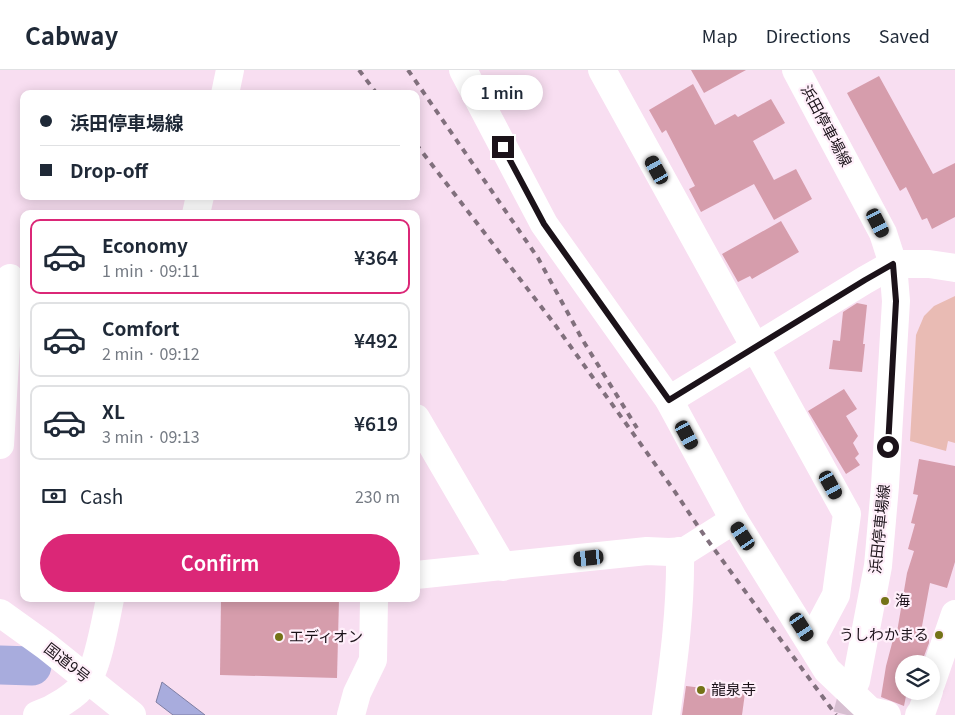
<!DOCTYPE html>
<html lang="en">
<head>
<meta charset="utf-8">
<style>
	body { margin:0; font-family:Georgia,"Noto Sans JP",serif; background:#f6f6f7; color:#1f2937; height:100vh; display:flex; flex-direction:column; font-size:19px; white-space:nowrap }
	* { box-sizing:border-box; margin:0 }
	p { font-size:16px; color:#747a83 }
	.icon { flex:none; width:28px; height:28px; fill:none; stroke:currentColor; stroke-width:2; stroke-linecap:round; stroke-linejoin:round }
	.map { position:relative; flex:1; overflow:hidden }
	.details { position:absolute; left:20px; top:140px; width:400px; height:392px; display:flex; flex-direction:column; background:#fff; border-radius:10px; box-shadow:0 2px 12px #0003 }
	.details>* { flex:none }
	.hud { position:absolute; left:20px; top:20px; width:400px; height:110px; border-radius:10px; box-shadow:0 2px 12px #0003; display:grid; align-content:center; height:110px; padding:0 20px; background:#fff }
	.fabs { position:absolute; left:895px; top:585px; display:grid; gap:10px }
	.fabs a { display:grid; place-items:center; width:45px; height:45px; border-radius:50%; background:#fff; box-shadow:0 2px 12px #0003; font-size:25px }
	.end { position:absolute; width:22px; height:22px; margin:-11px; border:6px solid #1b1219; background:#fff; box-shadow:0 0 0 2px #fff }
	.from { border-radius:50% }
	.bubble { position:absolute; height:35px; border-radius:18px; background:#fff; box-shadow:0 2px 12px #0003; font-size:16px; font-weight:600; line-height:35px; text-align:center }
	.car { position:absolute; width:15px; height:30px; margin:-15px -8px; border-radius:6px; box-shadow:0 0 4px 1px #0007; background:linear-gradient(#222 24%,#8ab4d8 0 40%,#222 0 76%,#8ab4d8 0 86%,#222 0) }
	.hud b { display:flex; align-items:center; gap:18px; height:48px; font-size:19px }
	.hud b+b { border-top:1px solid #e0e1e3 }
	.hud i { width:12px; height:12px; background:#1f2937 }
	ul { padding:9px 0 0; list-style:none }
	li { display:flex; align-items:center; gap:15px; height:75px; margin:0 10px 8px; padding:0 10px; border:2px solid #e0e1e3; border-radius:10px }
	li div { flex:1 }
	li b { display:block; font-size:19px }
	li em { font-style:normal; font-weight:600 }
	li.active { border-color:#db2777 }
	li>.icon { width:45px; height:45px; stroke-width:1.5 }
	.pay { display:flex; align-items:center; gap:12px; height:55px; padding:0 20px; font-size:19px }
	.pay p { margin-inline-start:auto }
	.primary-button { display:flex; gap:10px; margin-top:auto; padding:10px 20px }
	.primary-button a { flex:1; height:58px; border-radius:30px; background:#db2777; color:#fff; font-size:20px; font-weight:600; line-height:58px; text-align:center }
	header { display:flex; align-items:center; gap:30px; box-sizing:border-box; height:70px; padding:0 25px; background:#fff; border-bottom:1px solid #e0e1e3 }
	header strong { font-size:24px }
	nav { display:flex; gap:28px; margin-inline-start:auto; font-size:18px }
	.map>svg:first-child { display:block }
	.green { fill:#e9bbb4 }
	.water { fill:#a8acdd; stroke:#7e7ea2 }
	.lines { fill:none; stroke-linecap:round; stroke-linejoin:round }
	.river { stroke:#a8acdd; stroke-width:39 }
	.building { fill:#d69dac }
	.major-tunnel { stroke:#d7bfd1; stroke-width:28; stroke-dasharray:28 14; stroke-linecap:butt }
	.minor { stroke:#fff; stroke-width:28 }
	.major { stroke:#fff; stroke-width:28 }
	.highway { stroke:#fff; stroke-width:28 }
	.rail { stroke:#81707d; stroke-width:4; stroke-dasharray:6 6; stroke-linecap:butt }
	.route { stroke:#1b1219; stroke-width:6 }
	.poi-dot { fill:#747317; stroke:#ffeffa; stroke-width:2 }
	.labels { text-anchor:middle; stroke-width:4.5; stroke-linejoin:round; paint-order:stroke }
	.street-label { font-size:15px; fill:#1b1219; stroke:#ffeffa }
	.poi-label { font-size:15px; fill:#1b1219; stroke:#ffeffa; text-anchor:start }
</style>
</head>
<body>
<header>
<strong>Cabway</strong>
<nav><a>Map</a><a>Directions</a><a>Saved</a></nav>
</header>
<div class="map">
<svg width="955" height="645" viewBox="0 0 955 645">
	<rect width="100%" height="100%" fill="#f8def1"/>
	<path class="green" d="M 955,226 L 955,373 L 948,371 L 946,381 L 910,371 L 916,265 L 924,246 L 934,236 Z"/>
	<g class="water">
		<path d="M 0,584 C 15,584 25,596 37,604 L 0,604 Z"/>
		<path d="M 162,612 L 205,645 L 173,645 L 156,632 Z"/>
	</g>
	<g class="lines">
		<path class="river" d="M 0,595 L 32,596"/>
	</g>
	<g class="building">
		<path d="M 691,0 L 746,0 L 704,23 Z"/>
		<path d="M 879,6 L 933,104 L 955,93 L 955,147 L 932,159 L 927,148 L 922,150 L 906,117 L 900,121 L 847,23 Z"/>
		<path d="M 693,14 L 715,55 L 735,44 L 738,47 L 771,29 L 785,53 L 753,71 L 774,110 L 796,99 L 812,129 L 774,150 L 754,114 L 701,142 L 689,119 L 695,116 L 666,60 L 662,63 L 649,40 Z"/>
		<path d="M 781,151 L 799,182 L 752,209 L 750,206 L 738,212 L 722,184 Z"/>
		<path d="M 857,233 L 867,235 L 863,274 L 865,274 L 862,302 L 829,299 L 833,270 L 840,271 L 843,242 Z"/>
		<path d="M 844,319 L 857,339 L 846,346 L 858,366 L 853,373 L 859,384 L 855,388 L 860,395 L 846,404 L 808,341 Z"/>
		<path d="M 919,389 L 955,396 L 955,492 L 947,518 L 930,513 L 920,567 L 929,569 L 929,573 L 921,594 L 904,594 L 904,621 L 907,621 L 904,636 L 881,627 L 886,596 L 895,562 L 897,562 L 907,503 L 914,481 L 908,479 L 915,454 L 911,453 L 918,425 L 913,424 Z"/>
		<path d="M 221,529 L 339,529 L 337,608 L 220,605 Z"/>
		<path d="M 686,616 L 745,623 L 742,645 L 682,645 Z"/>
	</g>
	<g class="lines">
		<path class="major-tunnel" d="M 847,645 L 856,611"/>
		<g class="minor">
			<path d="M 463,0 L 544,154 L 669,330 L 734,450 L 827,600 L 870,641 L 887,645"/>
			<path d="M 602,0 L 847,444 L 836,525 L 811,572"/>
			<path d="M 225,24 L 230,0"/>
			<path d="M 196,144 L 200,126"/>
			<path d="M 669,330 L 865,210 L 893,194 L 929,194 L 955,198"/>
			<path d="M 416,348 L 503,497"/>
			<path d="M 0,375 L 10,208"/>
			<path d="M 416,505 L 647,481 L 669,482 L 685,481 L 734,450"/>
			<path d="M 931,614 L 955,544"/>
			<path d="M 37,645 C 54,639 76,626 87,611 C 98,596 106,548 110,529"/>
			<path d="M 351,645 L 357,623 L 373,590 L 374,529"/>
			<path d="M 666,645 C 674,591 681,536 680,481"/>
			<path d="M 919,645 L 922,641 L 929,621"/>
		</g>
		<path class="major" d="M 796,0 L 883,163 L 893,194 L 896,231 L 885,416 L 878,496 L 856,611"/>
		<path class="highway" d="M 0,543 L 46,576 L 132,645"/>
		<g class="rail">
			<path d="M 359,0 L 377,24"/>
			<path d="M 408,0 L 538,188 L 582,269 L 637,358"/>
			<path d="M 416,74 L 553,252 L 673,419 L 706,468 L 836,645"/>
		</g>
	</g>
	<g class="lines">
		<path class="route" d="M 503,77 L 544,154 L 669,330 L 865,210 L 893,194 L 896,231 L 888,377"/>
	</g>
	<g class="poi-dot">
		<circle cx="885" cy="531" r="5"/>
		<circle cx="939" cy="565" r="5"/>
		<circle cx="279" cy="567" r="5"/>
		<circle cx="701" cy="620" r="5"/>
	</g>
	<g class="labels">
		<g class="street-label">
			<text transform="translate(826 56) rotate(62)" y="5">浜田停車場線</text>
			<text transform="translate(880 459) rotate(-84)" y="5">浜田停車場線</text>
			<text transform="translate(67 593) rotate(38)" y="5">国道9号</text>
		</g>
		<g class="poi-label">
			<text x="895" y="536">海</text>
			<text x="929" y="570" text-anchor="end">うしわかまる</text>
			<text x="289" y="572">エディオン</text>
			<text x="711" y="625">龍泉寺</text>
		</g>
	</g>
</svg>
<div class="fabs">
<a><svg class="icon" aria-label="layers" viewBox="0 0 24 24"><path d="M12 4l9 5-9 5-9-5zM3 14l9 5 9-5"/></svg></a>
</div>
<i class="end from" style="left:888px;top:377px"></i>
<i class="end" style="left:503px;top:77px"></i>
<div class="bubble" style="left:461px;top:5px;width:82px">1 min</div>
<i class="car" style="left:657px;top:100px;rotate:331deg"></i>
<i class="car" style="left:878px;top:153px;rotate:153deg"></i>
<i class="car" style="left:687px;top:365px;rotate:152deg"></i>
<i class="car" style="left:831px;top:415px;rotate:151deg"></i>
<i class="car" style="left:743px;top:466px;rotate:327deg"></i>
<i class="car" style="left:589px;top:488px;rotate:264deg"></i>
<i class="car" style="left:802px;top:557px;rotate:147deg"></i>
<div class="hud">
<b><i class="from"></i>浜田停車場線</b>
<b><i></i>Drop-off</b>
</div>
<section class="details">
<ul>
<li class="active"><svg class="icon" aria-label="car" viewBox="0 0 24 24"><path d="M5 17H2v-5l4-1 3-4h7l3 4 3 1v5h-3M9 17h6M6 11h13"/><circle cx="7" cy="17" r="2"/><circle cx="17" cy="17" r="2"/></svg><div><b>Economy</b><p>1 min · 09:11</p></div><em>¥364</em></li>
<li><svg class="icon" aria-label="car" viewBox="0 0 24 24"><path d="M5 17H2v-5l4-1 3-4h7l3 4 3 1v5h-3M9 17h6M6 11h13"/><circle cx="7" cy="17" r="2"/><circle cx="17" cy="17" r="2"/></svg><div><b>Comfort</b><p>2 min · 09:12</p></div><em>¥492</em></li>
<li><svg class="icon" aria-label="car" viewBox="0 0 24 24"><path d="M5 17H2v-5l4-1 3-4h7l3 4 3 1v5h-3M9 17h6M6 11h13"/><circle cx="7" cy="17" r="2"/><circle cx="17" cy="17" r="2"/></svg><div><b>XL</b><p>3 min · 09:13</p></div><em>¥619</em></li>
</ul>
<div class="pay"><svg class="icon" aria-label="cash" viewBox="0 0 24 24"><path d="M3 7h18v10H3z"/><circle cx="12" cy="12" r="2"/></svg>Cash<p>230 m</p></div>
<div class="primary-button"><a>Confirm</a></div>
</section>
</div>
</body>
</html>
